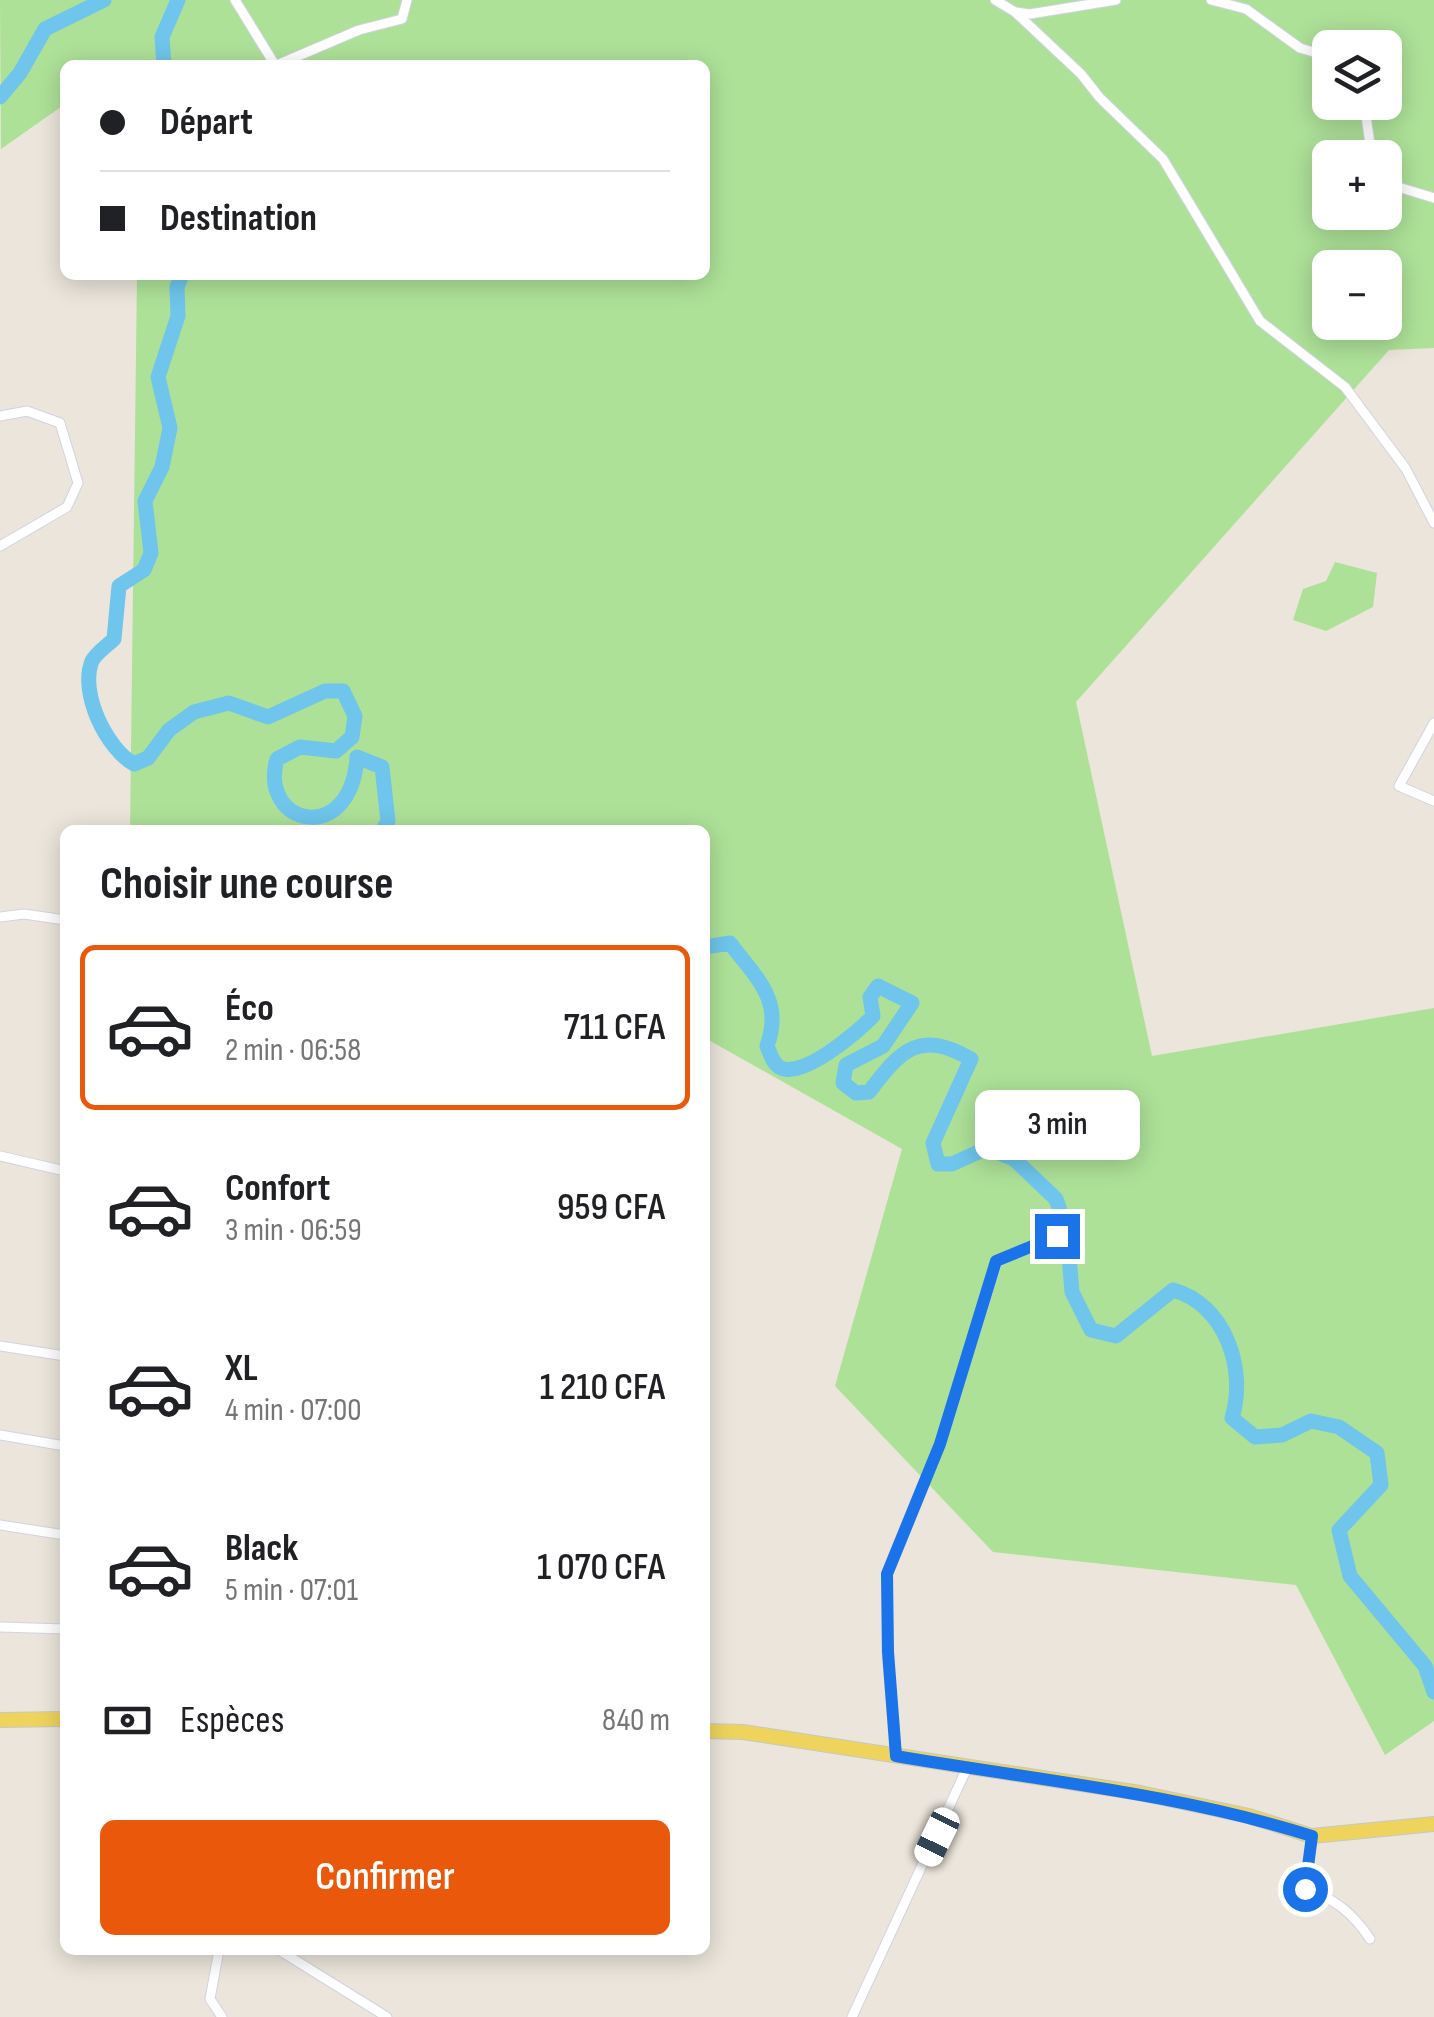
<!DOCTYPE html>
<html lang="fr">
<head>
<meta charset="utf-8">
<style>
	body { margin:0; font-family:"Sofia Sans Condensed",sans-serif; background:#f6f6f6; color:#202124; height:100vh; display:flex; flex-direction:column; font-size:38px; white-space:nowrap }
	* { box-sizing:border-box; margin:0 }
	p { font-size:32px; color:#757577 }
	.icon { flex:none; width:55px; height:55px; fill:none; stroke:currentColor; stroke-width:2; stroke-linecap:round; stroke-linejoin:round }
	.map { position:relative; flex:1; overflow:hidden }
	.panel { position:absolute; left:60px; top:825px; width:650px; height:1130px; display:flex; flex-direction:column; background:#fff; border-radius:15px; box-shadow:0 5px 25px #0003 }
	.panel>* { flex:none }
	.banner { position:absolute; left:60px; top:60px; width:650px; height:220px; border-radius:15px; box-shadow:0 5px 25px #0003; display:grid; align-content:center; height:220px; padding:0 40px; background:#fff }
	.controls { position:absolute; left:1312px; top:30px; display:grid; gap:20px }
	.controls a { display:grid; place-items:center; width:90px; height:90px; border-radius:15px; background:#fff; box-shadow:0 5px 25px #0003; font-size:50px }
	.end { position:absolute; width:45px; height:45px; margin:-22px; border:12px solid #1a73e8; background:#fff; box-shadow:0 0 0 5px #fff }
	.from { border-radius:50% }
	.bubble { position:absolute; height:70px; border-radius:15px; background:#fff; box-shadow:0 5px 25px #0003; font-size:32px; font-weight:600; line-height:70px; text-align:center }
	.car { position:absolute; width:30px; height:60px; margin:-30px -15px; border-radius:12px; box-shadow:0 0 8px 2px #0007; background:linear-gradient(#fff 24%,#345 0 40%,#fff 0 76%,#345 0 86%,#fff 0) }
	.banner b { display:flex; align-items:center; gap:35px; height:95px; font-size:38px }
	.banner b+b { border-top:2px solid #e0e0e0 }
	.banner i { width:25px; height:25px; background:#202124 }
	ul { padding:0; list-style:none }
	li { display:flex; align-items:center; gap:30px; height:165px; margin:0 20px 15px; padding:0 20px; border:5px solid transparent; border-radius:15px }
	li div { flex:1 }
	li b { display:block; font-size:38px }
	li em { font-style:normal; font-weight:600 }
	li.current { border-color:#ea580c }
	li>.icon { width:90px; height:90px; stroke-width:1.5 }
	h2 { padding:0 40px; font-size:45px; line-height:120px }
	.pay { display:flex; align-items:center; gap:25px; height:110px; padding:0 40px; font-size:38px }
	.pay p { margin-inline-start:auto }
	.primary-button { display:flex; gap:20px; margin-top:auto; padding:20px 40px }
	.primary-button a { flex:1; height:115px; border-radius:15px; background:#ea580c; color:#fff; font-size:40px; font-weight:600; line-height:115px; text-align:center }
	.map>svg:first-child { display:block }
	.green { fill:#ade198; fill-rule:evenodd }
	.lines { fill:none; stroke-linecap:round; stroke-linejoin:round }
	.river { stroke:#6fc5ec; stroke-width:15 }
	.minor-casing { stroke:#d1d3e2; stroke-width:11 }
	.primary-casing { stroke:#c7c7c7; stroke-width:16 }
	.minor { stroke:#fff; stroke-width:9 }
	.primary { stroke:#eed45d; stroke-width:14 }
	.route { stroke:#1a73e8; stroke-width:12 }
</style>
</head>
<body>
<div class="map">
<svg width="1434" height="2017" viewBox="0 0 1434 2017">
	<rect width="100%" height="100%" fill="#ebe5db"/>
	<g class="green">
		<path d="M 0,0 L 1434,0 L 1434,348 L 1389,350 L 1076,702 L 1152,1056 L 1434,1008 L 1434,1721 L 1385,1755 L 1296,1585 L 993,1552 L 835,1386 L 902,1149 L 705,1038 L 705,830 L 130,830 L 137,275 L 705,275 L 705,65 L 65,65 L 65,104 L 1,149 ZM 1330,48 L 1385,48 L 1385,102 L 1330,102 ZM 1330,158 L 1385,158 L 1385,212 L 1330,212 ZM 1330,268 L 1385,268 L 1385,322 L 1330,322 Z"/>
		<path d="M 1335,562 L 1377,573 L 1373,607 L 1326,631 L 1293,620 L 1303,589 L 1326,581 Z"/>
	</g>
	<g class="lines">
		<g class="river">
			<path d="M 164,65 L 162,37 L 178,0"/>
			<path d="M 0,97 L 20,73 L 45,29 L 104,0"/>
			<path d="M 182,275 L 177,287 L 178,316 L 158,377 L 170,428 L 162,467 L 145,501 L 151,553 L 144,570 L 119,586 L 114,639 C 108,645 96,653 92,661 C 79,693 107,749 134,764 L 148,758 L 169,730 L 194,712 L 229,703 L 268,717 L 325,691 L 343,691 L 355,716 L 352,737 L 336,751 L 300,747 L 277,759 C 258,825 351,848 357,757 L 382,767 L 388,821 L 383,830"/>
			<path d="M 705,947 L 730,943 C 756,978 784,1000 767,1046 C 770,1053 772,1062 779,1067 C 801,1081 859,1031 873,1016 L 870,997 L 878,986 L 912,1003 L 883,1046 L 846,1065 L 843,1083 L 856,1093 L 869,1092 C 901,1050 919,1029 971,1059 L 933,1143 L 938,1164 L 952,1164 L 987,1148 L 1014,1159 L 1056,1199 L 1067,1231 L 1072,1292 L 1091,1330 L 1116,1336 L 1173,1290 C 1225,1304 1247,1369 1232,1418 L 1255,1437 L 1282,1435 L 1311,1421 L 1339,1427 L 1377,1453 L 1381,1485 L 1339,1530 L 1350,1576 L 1425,1666 L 1434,1692"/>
		</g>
		<g class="minor-casing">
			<g id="minor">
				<path d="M 235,0 L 275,65"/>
				<path d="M 995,0 L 1015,12 L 1081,74 L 1100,98 L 1163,159 L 1260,321 L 1345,387 L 1406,469 L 1434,523"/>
				<path d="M 1211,0 L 1246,9 L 1300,48 L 1330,57"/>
				<path d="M 1015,12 L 1030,14 L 1116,0"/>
				<path d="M 277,65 L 359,30 L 402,19 L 407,0"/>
				<path d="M 1364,102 L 1372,158"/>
				<path d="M 1385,183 L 1434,198"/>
				<path d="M 0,416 L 27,411 L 60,423 L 78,483 L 67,507 L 0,546"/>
				<path d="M 1434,723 L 1399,786 L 1434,801"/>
				<path d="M 0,917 L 24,914 L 65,920"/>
				<path d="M 0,1156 L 65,1171"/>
				<path d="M 0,1346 L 65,1356"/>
				<path d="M 0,1435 L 65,1446"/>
				<path d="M 0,1525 L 65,1535"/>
				<path d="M 0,1627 L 65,1629"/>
				<path d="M 896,1756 L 887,1652 L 887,1574 L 940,1444 L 997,1261 L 1057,1236"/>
				<path d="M 1312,1836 L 1305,1889 C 1333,1897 1354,1914 1370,1939"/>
				<path d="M 219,1950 L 210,1999 L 222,2017"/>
				<path d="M 279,1950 L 387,2017"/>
				<path d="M 852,2017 L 967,1768"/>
			</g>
		</g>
		<g class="primary-casing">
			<g id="primary">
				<path d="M 0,1720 L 65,1719"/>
				<path d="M 705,1731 L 743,1732 L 1140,1793 L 1249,1816 L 1312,1836 L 1434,1824"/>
			</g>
		</g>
		<use href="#minor" class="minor"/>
		<use href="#primary" class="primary"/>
	</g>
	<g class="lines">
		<path class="route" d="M 1057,1236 L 996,1261 L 940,1444 L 887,1574 L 888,1652 L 896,1756 C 1036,1780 1176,1793 1312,1836 L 1305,1889"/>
	</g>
</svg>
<div class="controls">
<a><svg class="icon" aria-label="layers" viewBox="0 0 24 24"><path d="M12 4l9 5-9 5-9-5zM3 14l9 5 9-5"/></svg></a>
<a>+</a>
<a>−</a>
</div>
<i class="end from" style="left:1305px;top:1889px"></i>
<i class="end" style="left:1057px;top:1236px"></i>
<div class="bubble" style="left:975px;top:1090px;width:165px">3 min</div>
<i class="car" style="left:937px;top:1837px;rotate:206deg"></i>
<div class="banner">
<b><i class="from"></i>Départ</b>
<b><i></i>Destination</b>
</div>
<section class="panel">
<h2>Choisir une course</h2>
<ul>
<li class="current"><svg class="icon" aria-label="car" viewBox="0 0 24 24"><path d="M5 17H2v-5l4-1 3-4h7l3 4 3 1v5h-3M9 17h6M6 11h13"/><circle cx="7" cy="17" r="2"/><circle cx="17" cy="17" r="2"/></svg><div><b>Éco</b><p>2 min · 06:58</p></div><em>711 CFA</em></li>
<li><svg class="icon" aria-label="car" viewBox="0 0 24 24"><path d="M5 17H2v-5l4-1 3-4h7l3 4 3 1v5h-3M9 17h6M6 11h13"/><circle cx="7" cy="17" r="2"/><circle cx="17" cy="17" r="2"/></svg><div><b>Confort</b><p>3 min · 06:59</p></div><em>959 CFA</em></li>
<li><svg class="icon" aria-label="car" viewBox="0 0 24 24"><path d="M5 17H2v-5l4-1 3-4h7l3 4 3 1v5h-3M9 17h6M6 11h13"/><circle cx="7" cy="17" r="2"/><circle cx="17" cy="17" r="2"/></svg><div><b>XL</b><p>4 min · 07:00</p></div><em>1 210 CFA</em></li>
<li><svg class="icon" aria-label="car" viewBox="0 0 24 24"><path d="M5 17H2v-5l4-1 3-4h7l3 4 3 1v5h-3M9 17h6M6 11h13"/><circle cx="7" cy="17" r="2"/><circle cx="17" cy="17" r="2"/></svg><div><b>Black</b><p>5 min · 07:01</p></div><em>1 070 CFA</em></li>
</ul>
<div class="pay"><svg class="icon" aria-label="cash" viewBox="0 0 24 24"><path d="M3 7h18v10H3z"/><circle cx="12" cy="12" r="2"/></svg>Espèces<p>840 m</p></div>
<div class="primary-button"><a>Confirmer</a></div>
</section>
</div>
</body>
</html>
